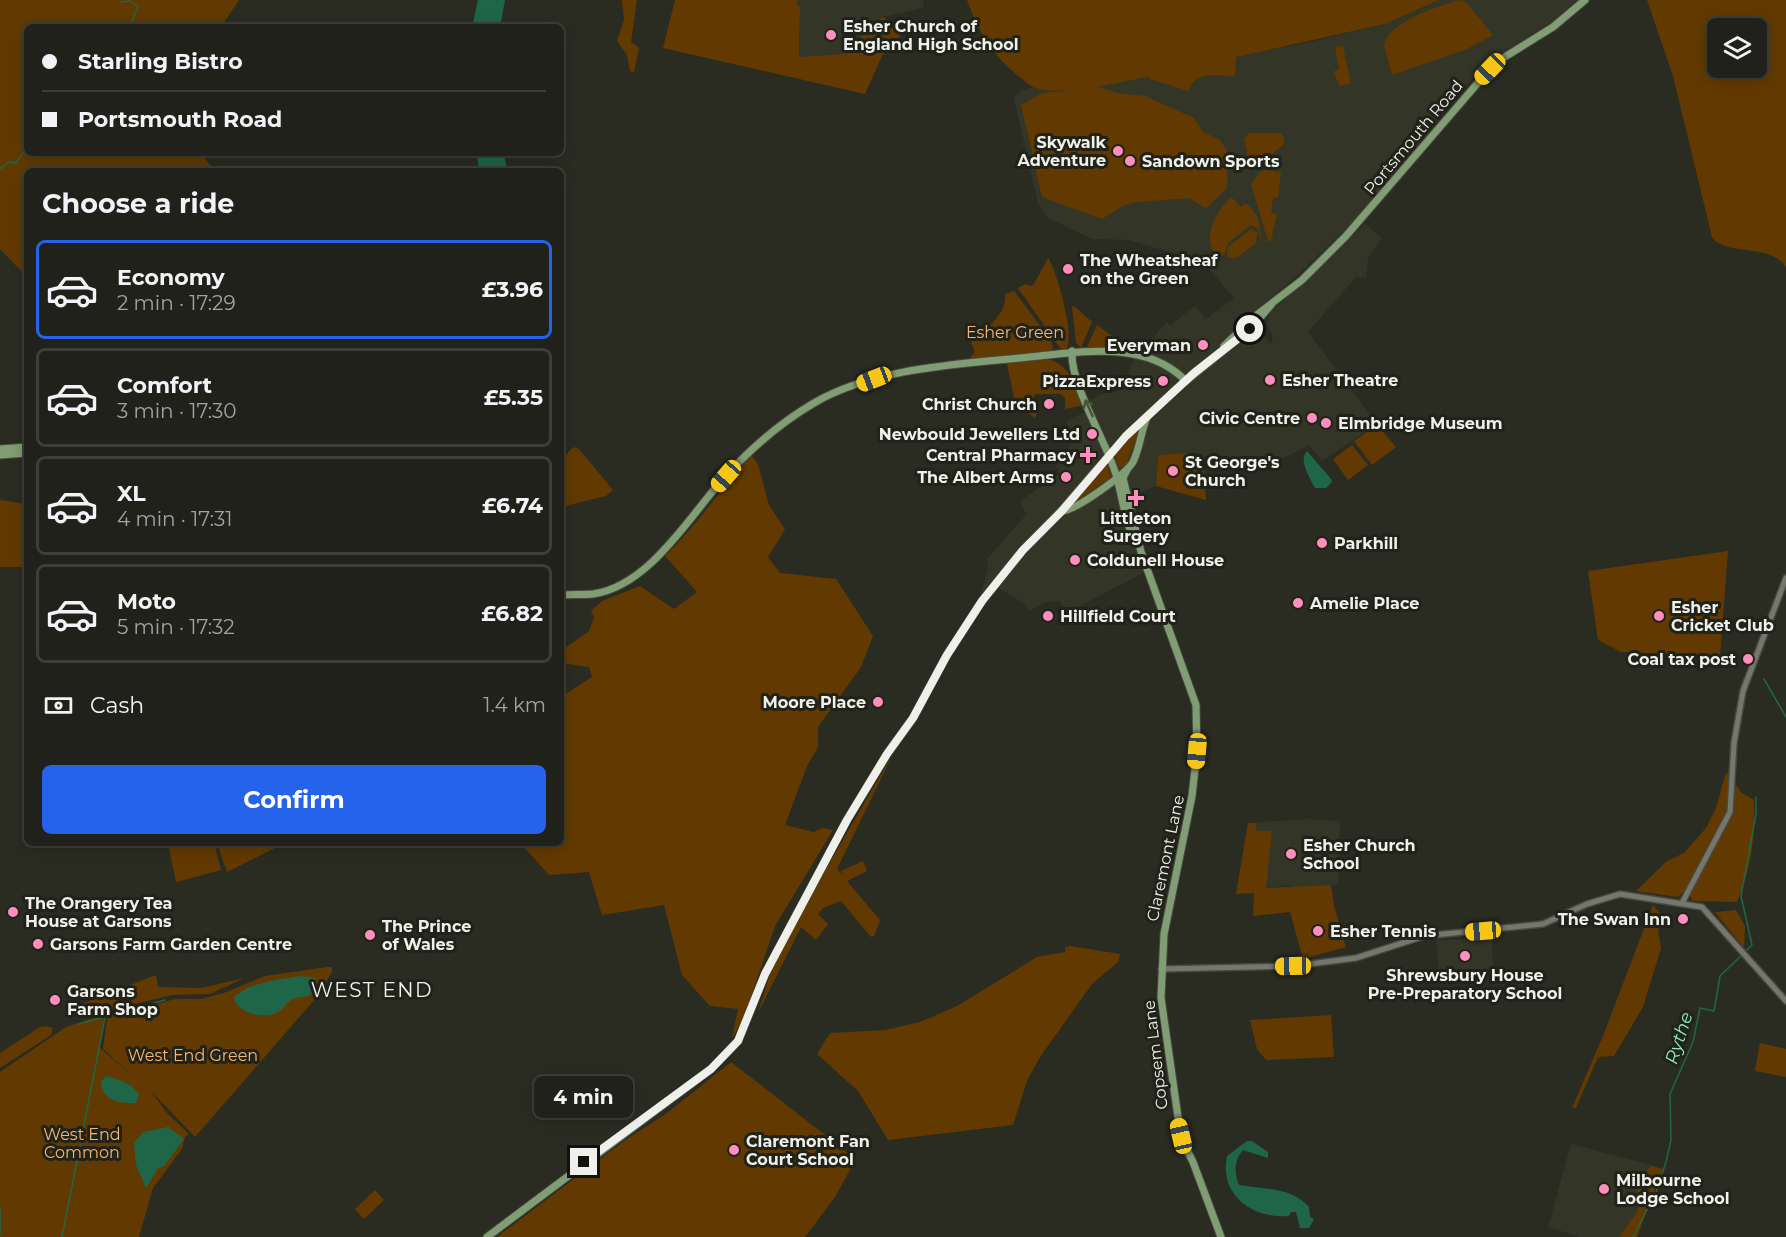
<!DOCTYPE html>
<html lang="en">
<head>
<meta charset="utf-8">
<style>
	body { margin:0; font-family:Montserrat,sans-serif; background:#282923; color:#f1f3f6; height:100vh; display:flex; flex-direction:column; font-size:22px; white-space:nowrap }
	* { box-sizing:border-box; margin:0 }
	p { font-size:20px; color:#a2a3a2 }
	.icon { flex:none; width:33px; height:33px; fill:none; stroke:currentColor; stroke-width:2; stroke-linecap:round; stroke-linejoin:round }
	.map { position:relative; flex:1; overflow:hidden }
	.panel { position:absolute; left:24px; top:168px; width:540px; height:678px; display:flex; flex-direction:column; background:#20211a; border-radius:9px; box-shadow:0 3px 15px #0003,0 0 0 2px #3d3e39 }
	.panel>* { flex:none }
	.hud { position:absolute; left:24px; top:24px; width:540px; height:132px; border-radius:9px; box-shadow:0 3px 15px #0003,0 0 0 2px #3d3e39; display:grid; align-content:center; height:132px; padding:0 18px; background:#20211a }
	.buttons { position:absolute; left:1707px; top:18px; display:grid; gap:12px }
	.buttons a { display:grid; place-items:center; width:60px; height:60px; border-radius:9px; background:#20211a; box-shadow:0 3px 15px #0003,0 0 0 2px #3d3e39; font-size:30px }
	.end { position:absolute; width:27px; height:27px; margin:-14px; border:8px solid #eff0ea; background:#111; box-shadow:0 0 0 3px #111 }
	.from { border-radius:50% }
	.bubble { position:absolute; height:42px; border-radius:9px; background:#20211a; box-shadow:0 3px 15px #0003,0 0 0 2px #3d3e39; font-size:20px; font-weight:700; line-height:42px; text-align:center }
	.car { position:absolute; width:18px; height:36px; margin:-18px -9px; border-radius:8px; box-shadow:0 0 4px 2px #0007; background:linear-gradient(#f5c518 24%,#345 0 40%,#f5c518 0 76%,#345 0 86%,#f5c518 0) }
	.hud b { display:flex; align-items:center; gap:21px; height:57px; font-size:22px }
	.hud b+b { border-top:2px solid #3d3e39 }
	.hud i { width:15px; height:15px; background:#f1f3f6 }
	ul { padding:0; list-style:none }
	li { display:flex; align-items:center; gap:18px; height:99px; margin:0 12px 9px; padding:0 6px; border:3px solid #3d3e39; border-radius:9px }
	li div { flex:1 }
	li b { display:block; font-size:22px }
	li em { font-style:normal; font-weight:700 }
	li.on { border-color:#2563eb }
	li>.icon { width:54px; height:54px; stroke-width:1.5 }
	h2 { padding:0 18px; font-size:27px; line-height:72px }
	.pay { display:flex; align-items:center; gap:15px; height:66px; padding:0 18px; font-size:22px }
	.pay p { margin-inline-start:auto }
	.cta { display:flex; gap:12px; margin-top:auto; padding:12px 18px }
	.cta a { flex:1; height:69px; border-radius:9px; background:#2563eb; color:#fff; font-size:24px; font-weight:700; line-height:69px; text-align:center }
	.map>svg:first-child { display:block }
	.built { fill:#333626 }
	.green { fill:#623a01; fill-rule:evenodd }
	.water { fill:#1f6649 }
	.lines { fill:none; stroke-linecap:round; stroke-linejoin:round }
	.stream { stroke:#1f6649; stroke-width:1.5 }
	.tertiary-casing { stroke:#484941; stroke-width:8 }
	.primary-casing { stroke:#484941; stroke-width:9 }
	.tertiary { stroke:#76776c; stroke-width:5 }
	.primary { stroke:#819d74; stroke-width:7 }
	.oneway { stroke:#47533d }
	.route { stroke:#eff0ea; stroke-width:8 }
	.poi-dot { fill:#fe8ebc; stroke:#212219; stroke-width:2 }
	.labels { text-anchor:middle; stroke-width:6; stroke-linejoin:round; paint-order:stroke }
	.poi-label { font-size:16px; font-weight:bold; fill:#eff0ea; stroke:#212219; text-anchor:start }
	.street-label { font-size:16px; fill:#eff0ea; stroke:#212219 }
	.park-label { font-size:16px; fill:#f7b570; stroke:#212219 }
	.water-label { font-size:18px; font-style:italic; fill:#8aedbe; stroke:#212219 }
	.quarter-label { font-size:20px; letter-spacing:1.5px; fill:#eff0ea; stroke:#212219 }
</style>
</head>
<body>
<div class="map">
<svg width="1786" height="1237" viewBox="0 0 1786 1237">
	<rect width="100%" height="100%" fill="#2a2c22"/>
	<g class="built">
		<path d="M 797,0 L 924,0 L 923,8 L 883,17 L 842,54 L 799,57 L 800,7 L 797,7 Z"/>
		<path d="M 1439,0 L 1577,0 L 1553,21 L 1490,60 L 1454,99 L 1387,185 L 1363,212 L 1299,274 L 1246,318 L 1271,344 L 1273,336 L 1267,325 L 1270,313 L 1365,224 L 1382,238 L 1368,258 L 1366,278 L 1356,277 L 1308,332 L 1377,424 L 1322,461 L 1309,445 L 1264,468 L 1255,470 L 1211,469 L 1202,455 L 1196,453 L 1158,455 L 1156,486 L 1132,496 L 1142,545 L 1151,569 L 1066,613 L 1060,601 L 1043,603 L 1030,611 L 1026,605 L 999,588 L 994,594 L 980,596 L 988,570 L 987,559 L 1026,515 L 1020,501 L 1060,474 L 1056,466 L 1074,441 L 1066,421 L 1093,408 L 1090,400 L 1110,390 L 1115,393 L 1127,377 L 1134,359 L 1167,322 L 1170,325 L 1195,306 L 1206,319 L 1234,298 L 1203,262 L 1129,240 L 1092,239 L 1048,218 L 1038,203 L 1014,98 L 1021,91 L 1033,87 L 1044,90 L 1306,43 L 1385,24 Z"/>
		<path d="M 1307,819 L 1340,821 L 1338,884 L 1291,889 L 1290,885 L 1255,889 L 1236,894 L 1248,823 Z"/>
		<path d="M 1492,937 L 1493,971 L 1439,973 L 1436,941 Z"/>
		<path d="M 1571,1144 L 1658,1167 L 1631,1237 L 1580,1237 L 1548,1227 Z"/>
	</g>
	<g class="green">
		<path d="M 0,0 L 239,0 L 221,27 L 27,27 L 27,153 L 200,153 L 215,171 L 27,171 L 27,277 L 0,249 Z"/>
		<path d="M 622,0 L 637,0 L 631,42 L 639,48 L 634,72 L 630,71 L 627,55 L 617,41 L 624,20 Z"/>
		<path d="M 675,0 L 797,0 L 797,6 L 800,6 L 799,57 L 842,54 L 883,17 L 903,33 L 882,56 L 865,94 L 663,48 Z"/>
		<path d="M 967,0 L 1439,0 L 1385,24 L 1236,57 L 1235,76 C 1216,76 1195,70 1189,91 L 1150,79 L 1150,76 C 1117,83 1079,93 1045,90 C 1035,90 1028,84 1021,78 C 993,57 979,32 967,0 Z"/>
		<path d="M 1459,0 L 1466,2 L 1493,35 L 1467,49 L 1392,75 L 1384,46 C 1386,22 1439,6 1459,0 Z"/>
		<path d="M 1647,0 L 1786,0 L 1786,267 C 1769,242 1725,257 1712,237 L 1673,76 ZM 1718,28 L 1756,28 L 1756,68 L 1718,68 Z"/>
		<path d="M 1343,46 L 1351,83 L 1339,86 L 1334,71 L 1339,70 L 1335,47 Z"/>
		<path d="M 1100,87 L 1117,93 L 1145,96 L 1194,118 L 1203,132 L 1220,140 L 1228,153 L 1227,188 L 1206,208 L 1189,198 L 1137,202 L 1124,205 L 1102,219 L 1042,197 L 1021,105 L 1042,93 Z"/>
		<path d="M 1250,133 L 1280,133 L 1284,137 L 1284,144 L 1260,164 L 1252,165 L 1249,162 L 1244,139 Z"/>
		<path d="M 1266,170 L 1281,172 L 1278,197 L 1273,198 L 1271,213 L 1277,214 L 1271,241 L 1268,241 L 1251,184 L 1261,171 Z"/>
		<path d="M 1231,197 L 1241,207 L 1246,203 L 1258,217 L 1262,244 L 1258,229 L 1251,225 L 1228,243 L 1224,255 L 1216,255 C 1201,237 1217,211 1231,197 Z"/>
		<path d="M 1251,229 L 1257,232 L 1256,243 L 1238,257 L 1230,258 L 1227,256 L 1228,247 Z"/>
		<path d="M 1048,258 C 1057,270 1076,339 1066,350 L 1060,348 L 1018,288 L 1025,284 L 1030,286 L 1034,284 Z"/>
		<path d="M 1014,291 L 1051,340 L 1053,349 L 1050,351 L 968,360 L 975,352 L 971,342 C 984,330 1008,314 1005,294 Z"/>
		<path d="M 1074,306 L 1092,322 L 1081,348 L 1076,343 L 1072,307 Z"/>
		<path d="M 1097,325 L 1134,352 L 1133,353 L 1107,347 L 1086,349 Z"/>
		<path d="M 1045,359 C 1069,361 1075,387 1084,405 L 1065,409 L 1065,398 L 1061,394 L 1035,394 L 1032,406 L 1038,410 L 1035,418 L 1022,408 L 1014,397 L 1007,364 Z"/>
		<path d="M 1377,425 L 1396,447 L 1372,465 L 1354,441 Z"/>
		<path d="M 1135,431 L 1138,433 L 1126,465 L 1119,468 L 1115,454 Z"/>
		<path d="M 1352,445 L 1368,465 L 1348,480 L 1333,459 Z"/>
		<path d="M 574,447 L 579,449 L 613,490 L 606,496 L 561,507 C 561,489 557,458 574,447 Z"/>
		<path d="M 1189,453 L 1204,471 L 1206,500 L 1156,486 L 1158,455 Z"/>
		<path d="M 751,455 L 758,464 L 769,505 L 785,529 L 768,557 L 780,573 L 836,579 L 873,636 L 861,667 L 818,727 L 818,747 L 807,766 L 785,825 L 814,832 L 822,828 L 833,830 L 775,926 L 744,1018 L 732,1038 L 738,1009 L 710,1006 L 682,975 L 664,905 L 602,915 L 589,872 L 549,875 L 522,845 L 561,843 L 561,697 L 592,677 L 589,667 L 561,663 L 561,651 L 589,631 L 594,617 L 591,611 L 602,601 L 640,586 L 674,609 L 697,592 L 665,556 C 697,525 721,489 751,455 Z"/>
		<path d="M 1107,464 L 1111,477 L 1070,506 Z"/>
		<path d="M 0,500 L 27,504 L 27,567 L 0,567 Z"/>
		<path d="M 1728,551 L 1720,656 L 1621,652 L 1598,640 L 1588,571 Z"/>
		<path d="M 893,754 L 837,869 L 843,875 L 841,871 L 863,861 L 867,871 L 847,881 L 880,920 L 874,936 L 871,937 L 841,901 L 823,908 L 818,914 L 828,924 L 816,940 L 801,927 L 758,1013 L 771,971 L 794,924 Z"/>
		<path d="M 1726,772 L 1742,793 L 1754,800 C 1755,837 1752,867 1737,902 L 1693,901 L 1689,895 L 1682,893 L 1678,897 L 1636,891 L 1667,861 L 1684,853 L 1706,828 L 1716,808 Z"/>
		<path d="M 1248,823 L 1255,823 L 1257,831 L 1272,831 L 1266,888 L 1331,885 L 1334,906 L 1346,947 L 1303,959 L 1290,912 L 1253,916 L 1254,893 L 1236,894 Z"/>
		<path d="M 168,843 L 214,843 L 221,870 L 176,882 Z"/>
		<path d="M 217,843 L 285,843 L 227,872 Z"/>
		<path d="M 1653,905 L 1663,917 L 1658,930 L 1661,948 L 1643,1007 L 1614,1056 L 1598,1057 L 1576,1108 L 1572,1108 L 1603,1036 Z"/>
		<path d="M 1736,910 L 1745,926 L 1744,948 L 1715,912 Z"/>
		<path d="M 1070,946 L 1120,954 L 1118,962 L 1092,984 L 1040,1057 L 1027,1081 L 1013,1125 L 888,1140 L 858,1091 L 817,1054 L 830,1033 L 885,1030 L 920,1022 L 957,1006 L 1037,957 L 1065,952 L 1065,947 Z"/>
		<path d="M 327,967 L 332,967 L 332,972 L 316,998 L 195,1137 L 151,1091 L 166,1112 L 189,1134 L 185,1137 L 182,1149 L 153,1188 L 139,1237 L 0,1237 L 0,1072 L 66,1027 L 105,1014 L 99,1047 L 136,1079 L 103,1049 L 107,1018 L 175,999 L 202,999 L 224,993 L 265,976 Z"/>
		<path d="M 156,975 L 158,987 L 201,988 L 244,978 L 210,994 L 172,995 L 90,1015 L 76,1006 Z"/>
		<path d="M 1331,1015 L 1334,1057 L 1266,1060 L 1257,1049 L 1250,1020 Z"/>
		<path d="M 46,1026 L 53,1028 L 51,1035 L 0,1068 L 0,1053 L 40,1027 Z"/>
		<path d="M 1760,1043 L 1786,1049 L 1786,1077 L 1755,1071 Z"/>
		<path d="M 731,1062 L 856,1159 L 835,1197 L 805,1237 L 497,1237 L 624,1141 L 667,1113 Z"/>
		<path d="M 1651,1166 L 1663,1169 L 1637,1237 L 1619,1237 L 1636,1214 L 1641,1198 L 1637,1190 L 1645,1183 L 1645,1173 Z"/>
		<path d="M 375,1190 L 384,1200 L 364,1219 L 355,1209 Z"/>
	</g>
	<g class="water">
		<path d="M 478,0 L 505,0 L 500,27 L 472,27 Z"/>
		<path d="M 477,153 L 504,153 L 507,171 L 479,171 Z"/>
		<path d="M 1307,451 L 1331,479 L 1332,482 L 1326,488 L 1315,488 C 1310,478 1298,460 1307,451 Z"/>
		<path d="M 302,976 L 316,978 C 316,1003 303,993 291,1000 C 285,1004 282,1012 273,1014 C 261,1018 235,1012 234,997 C 249,982 281,979 302,976 Z"/>
		<path d="M 106,1076 C 120,1080 131,1083 139,1094 L 136,1103 C 121,1104 102,1101 101,1082 Z"/>
		<path d="M 168,1127 L 184,1139 L 164,1166 L 158,1168 L 146,1188 L 136,1165 L 134,1143 L 143,1132 Z"/>
		<path d="M 1247,1141 L 1252,1141 L 1268,1152 L 1268,1158 L 1243,1150 C 1234,1160 1234,1174 1239,1185 C 1265,1190 1290,1186 1309,1207 L 1310,1217 L 1314,1219 L 1309,1228 L 1300,1228 L 1296,1212 L 1291,1212 L 1289,1216 C 1252,1219 1219,1195 1227,1156 Z"/>
	</g>
	<g class="lines">
		<g class="stream">
			<path d="M 121,2 L 130,1 L 138,7 L 129,27"/>
			<path d="M 0,169 L 9,162 L 16,163 L 27,147"/>
			<path d="M 1764,679 L 1786,717"/>
			<path d="M 1746,951 L 1752,945 L 1741,896 L 1756,814 L 1756,797"/>
			<path d="M 79,1024 L 165,1000"/>
			<path d="M 0,1207 L 0,1235"/>
			<path d="M 62,1237 L 105,1018"/>
			<path d="M 1633,1237 L 1656,1192 L 1666,1162 L 1671,1140 L 1670,1094 L 1693,1042 L 1700,1008 L 1714,1011 L 1720,976 L 1742,955"/>
		</g>
		<g class="tertiary-casing">
			<g id="tertiary">
				<path d="M 1682,903 L 1730,812 L 1734,743 L 1743,691 L 1786,578"/>
				<path d="M 1161,969 L 1294,966 L 1356,958 L 1424,936 L 1543,924 L 1587,904 L 1620,894 L 1702,907 L 1786,1001"/>
			</g>
		</g>
		<g class="primary-casing">
			<g id="primary">
				<path d="M 1224,346 L 1254,317 L 1302,280 L 1346,236 L 1495,63 L 1553,27 L 1585,0"/>
				<path d="M 1072,351 C 1070,386 1107,441 1117,478 C 1123,500 1125,524 1137,544"/>
				<path d="M 0,449 L 27,447"/>
				<path d="M 0,455 L 27,453"/>
				<path d="M 1127,470 L 1123,478 L 1141,552 L 1196,705 L 1197,751 L 1192,796 L 1164,934 L 1161,998 L 1181,1138 L 1193,1162 L 1221,1237"/>
				<path d="M 1061,511 C 1074,512 1126,474 1133,462 C 1140,448 1141,431 1147,417"/>
				<path d="M 561,595 C 571,594 583,595 593,594 C 649,586 689,517 723,479 C 749,450 780,423 814,403 C 877,366 968,364 1039,356 C 1087,351 1144,342 1183,378 L 1183,382"/>
				<path d="M 487,1237 L 711,1069 L 738,1041 L 765,974 L 847,820 L 887,754 L 913,718 L 945,658 L 982,601 L 1023,550 L 1061,511 L 1126,436 L 1176,389 L 1250,329 L 1271,305"/>
			</g>
		</g>
		<use href="#tertiary" class="tertiary"/>
		<use href="#primary" class="primary"/>
	</g>
	<defs><path id="oneway-shaft" d="M-6 0H5M1.5-3L5.5 0L1.5 3" fill="none" stroke-width="1.6" stroke-linecap="round" stroke-linejoin="round" transform="scale(1.5)"/></defs>
	<use class="oneway" href="#oneway-shaft" transform="translate(1089 408) rotate(-114)"/>
	<g class="lines">
		<path class="route" d="M 584,1162 L 711,1069 L 738,1041 L 765,974 L 847,820 L 887,754 L 913,718 L 947,655 L 982,601 L 1023,550 L 1061,512 L 1126,436 L 1194,373 L 1250,329"/>
	</g>
	<g class="poi-dot">
		<circle cx="831" cy="35" r="6"/>
		<circle cx="1118" cy="151" r="6"/>
		<circle cx="1130" cy="161" r="6"/>
		<circle cx="1068" cy="269" r="6"/>
		<circle cx="1203" cy="345" r="6"/>
		<circle cx="1270" cy="380" r="6"/>
		<circle cx="1163" cy="381" r="6"/>
		<circle cx="1049" cy="404" r="6"/>
		<circle cx="1312" cy="418" r="6"/>
		<circle cx="1326" cy="423" r="6"/>
		<circle cx="1092" cy="434" r="6"/>
		<path d="M1085 446h6v6h6v6h-6v6h-6v-6h-6v-6h6z"/>
		<circle cx="1173" cy="471" r="6"/>
		<circle cx="1066" cy="477" r="6"/>
		<path d="M1133 489h6v6h6v6h-6v6h-6v-6h-6v-6h6z"/>
		<circle cx="1322" cy="543" r="6"/>
		<circle cx="1075" cy="560" r="6"/>
		<circle cx="1298" cy="603" r="6"/>
		<circle cx="1048" cy="616" r="6"/>
		<circle cx="1659" cy="616" r="6"/>
		<circle cx="1748" cy="659" r="6"/>
		<circle cx="878" cy="702" r="6"/>
		<circle cx="1291" cy="854" r="6"/>
		<circle cx="13" cy="912" r="6"/>
		<circle cx="1683" cy="919" r="6"/>
		<circle cx="1318" cy="931" r="6"/>
		<circle cx="370" cy="935" r="6"/>
		<circle cx="38" cy="944" r="6"/>
		<circle cx="1465" cy="956" r="6"/>
		<circle cx="55" cy="1000" r="6"/>
		<circle cx="734" cy="1150" r="6"/>
		<circle cx="1604" cy="1189" r="6"/>
	</g>
	<g class="labels">
		<g class="poi-label">
			<text x="843" y="32">Esher Church of<tspan x="843" dy="18">England High School</tspan></text>
			<text x="1106" y="148" text-anchor="end">Skywalk<tspan x="1106" dy="18">Adventure</tspan></text>
			<text x="1142" y="167">Sandown Sports</text>
			<text x="1080" y="266">The Wheatsheaf<tspan x="1080" dy="18">on the Green</tspan></text>
			<text x="1191" y="351" text-anchor="end">Everyman</text>
			<text x="1282" y="386">Esher Theatre</text>
			<text x="1151" y="387" text-anchor="end">PizzaExpress</text>
			<text x="1037" y="410" text-anchor="end">Christ Church</text>
			<text x="1300" y="424" text-anchor="end">Civic Centre</text>
			<text x="1338" y="429">Elmbridge Museum</text>
			<text x="1080" y="440" text-anchor="end">Newbould Jewellers Ltd</text>
			<text x="1076" y="461" text-anchor="end">Central Pharmacy</text>
			<text x="1185" y="468">St George's<tspan x="1185" dy="18">Church</tspan></text>
			<text x="1054" y="483" text-anchor="end">The Albert Arms</text>
			<text x="1136" y="524" text-anchor="middle">Littleton<tspan x="1136" dy="18">Surgery</tspan></text>
			<text x="1334" y="549">Parkhill</text>
			<text x="1087" y="566">Coldunell House</text>
			<text x="1310" y="609">Amelie Place</text>
			<text x="1671" y="613">Esher<tspan x="1671" dy="18">Cricket Club</tspan></text>
			<text x="1060" y="622">Hillfield Court</text>
			<text x="1736" y="665" text-anchor="end">Coal tax post</text>
			<text x="866" y="708" text-anchor="end">Moore Place</text>
			<text x="1303" y="851">Esher Church<tspan x="1303" dy="18">School</tspan></text>
			<text x="25" y="909">The Orangery Tea<tspan x="25" dy="18">House at Garsons</tspan></text>
			<text x="1671" y="925" text-anchor="end">The Swan Inn</text>
			<text x="382" y="932">The Prince<tspan x="382" dy="18">of Wales</tspan></text>
			<text x="1330" y="937">Esher Tennis</text>
			<text x="50" y="950">Garsons Farm Garden Centre</text>
			<text x="1465" y="981" text-anchor="middle">Shrewsbury House<tspan x="1465" dy="18">Pre-Preparatory School</tspan></text>
			<text x="67" y="997">Garsons<tspan x="67" dy="18">Farm Shop</tspan></text>
			<text x="746" y="1147">Claremont Fan<tspan x="746" dy="18">Court School</tspan></text>
			<text x="1616" y="1186">Milbourne<tspan x="1616" dy="18">Lodge School</tspan></text>
		</g>
		<g class="street-label">
			<text transform="translate(1413 137) rotate(-50)" y="6">Portsmouth Road</text>
			<text transform="translate(1165 858) rotate(-78)" y="6">Claremont Lane</text>
			<text transform="translate(1155 1055) rotate(-97)" y="6">Copsem Lane</text>
		</g>
		<g class="park-label">
			<text x="1015" y="338">Esher Green</text>
			<text x="193" y="1061">West End Green</text>
			<text x="82" y="1140">West End<tspan x="82" dy="18">Common</tspan></text>
		</g>
		<g class="water-label">
			<text transform="translate(1679 1038) rotate(-72)" y="6">Rythe</text>
		</g>
		<g class="quarter-label">
			<text x="372" y="997">WEST END</text>
		</g>
	</g>
</svg>
<div class="buttons">
<a><svg class="icon" aria-label="layers" viewBox="0 0 24 24"><path d="M12 4l9 5-9 5-9-5zM3 14l9 5 9-5"/></svg></a>
</div>
<i class="end from" style="left:1250px;top:329px"></i>
<i class="end" style="left:584px;top:1162px"></i>
<div class="bubble" style="left:534px;top:1076px;width:99px">4 min</div>
<i class="car" style="left:1490px;top:69px;rotate:224deg"></i>
<i class="car" style="left:874px;top:379px;rotate:249deg"></i>
<i class="car" style="left:726px;top:476px;rotate:221deg"></i>
<i class="car" style="left:1197px;top:751px;rotate:185deg"></i>
<i class="car" style="left:1483px;top:931px;rotate:265deg"></i>
<i class="car" style="left:1293px;top:966px;rotate:269deg"></i>
<i class="car" style="left:1181px;top:1136px;rotate:347deg"></i>
<div class="hud">
<b><i class="from"></i>Starling Bistro</b>
<b><i></i>Portsmouth Road</b>
</div>
<section class="panel">
<h2>Choose a ride</h2>
<ul>
<li class="on"><svg class="icon" aria-label="car" viewBox="0 0 24 24"><path d="M5 17H2v-5l4-1 3-4h7l3 4 3 1v5h-3M9 17h6M6 11h13"/><circle cx="7" cy="17" r="2"/><circle cx="17" cy="17" r="2"/></svg><div><b>Economy</b><p>2 min · 17:29</p></div><em>£3.96</em></li>
<li><svg class="icon" aria-label="car" viewBox="0 0 24 24"><path d="M5 17H2v-5l4-1 3-4h7l3 4 3 1v5h-3M9 17h6M6 11h13"/><circle cx="7" cy="17" r="2"/><circle cx="17" cy="17" r="2"/></svg><div><b>Comfort</b><p>3 min · 17:30</p></div><em>£5.35</em></li>
<li><svg class="icon" aria-label="car" viewBox="0 0 24 24"><path d="M5 17H2v-5l4-1 3-4h7l3 4 3 1v5h-3M9 17h6M6 11h13"/><circle cx="7" cy="17" r="2"/><circle cx="17" cy="17" r="2"/></svg><div><b>XL</b><p>4 min · 17:31</p></div><em>£6.74</em></li>
<li><svg class="icon" aria-label="car" viewBox="0 0 24 24"><path d="M5 17H2v-5l4-1 3-4h7l3 4 3 1v5h-3M9 17h6M6 11h13"/><circle cx="7" cy="17" r="2"/><circle cx="17" cy="17" r="2"/></svg><div><b>Moto</b><p>5 min · 17:32</p></div><em>£6.82</em></li>
</ul>
<div class="pay"><svg class="icon" aria-label="cash" viewBox="0 0 24 24"><path d="M3 7h18v10H3z"/><circle cx="12" cy="12" r="2"/></svg>Cash<p>1.4 km</p></div>
<div class="cta"><a>Confirm</a></div>
</section>
</div>
</body>
</html>
